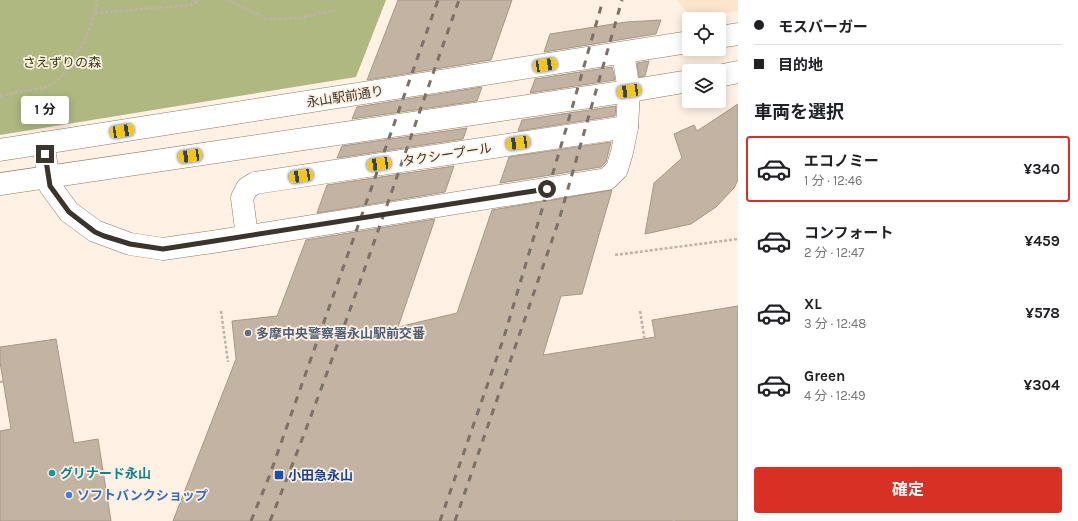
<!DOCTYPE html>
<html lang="ja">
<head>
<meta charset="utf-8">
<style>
	body { margin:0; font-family:Karla,"Noto Sans JP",sans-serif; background:#f6f6f6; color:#202124; height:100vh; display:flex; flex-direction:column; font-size:15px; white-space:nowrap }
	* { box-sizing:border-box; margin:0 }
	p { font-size:13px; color:#757577 }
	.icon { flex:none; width:22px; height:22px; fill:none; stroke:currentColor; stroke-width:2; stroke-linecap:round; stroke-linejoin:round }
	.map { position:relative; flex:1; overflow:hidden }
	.drawer { display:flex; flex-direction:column; background:#fff; width:340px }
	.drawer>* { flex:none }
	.hud { display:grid; align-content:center; height:88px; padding:0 16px; background:#fff }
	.controls { position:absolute; left:682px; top:12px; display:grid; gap:8px }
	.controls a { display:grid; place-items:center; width:44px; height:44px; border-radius:4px; background:#fff; box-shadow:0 2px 10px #0003; font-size:20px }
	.end { position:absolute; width:18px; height:18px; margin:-9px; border:5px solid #3b342d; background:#fff; box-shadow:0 0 0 2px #fff }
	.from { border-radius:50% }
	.bubble { position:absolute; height:28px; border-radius:4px; background:#fff; box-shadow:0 2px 10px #0003; font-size:13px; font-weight:700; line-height:28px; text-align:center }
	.car { position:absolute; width:12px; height:24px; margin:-12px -6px; border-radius:5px; box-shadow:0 0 3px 1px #0007; background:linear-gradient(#f5c518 24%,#345 0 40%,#f5c518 0 76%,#345 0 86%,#f5c518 0) }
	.hud b { display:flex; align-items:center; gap:14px; height:38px; font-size:15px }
	.hud b+b { border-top:1px solid #e0e0e0 }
	.hud i { width:10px; height:10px; background:#202124 }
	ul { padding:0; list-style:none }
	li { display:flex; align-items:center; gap:12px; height:66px; margin:0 8px 6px; padding:0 8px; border:2px solid transparent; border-radius:4px }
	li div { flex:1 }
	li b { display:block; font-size:15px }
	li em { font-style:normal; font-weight:700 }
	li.active { border-color:#d93025 }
	li>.icon { width:36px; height:36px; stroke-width:1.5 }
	h2 { padding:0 16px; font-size:18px; line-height:48px }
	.primary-button { display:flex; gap:8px; margin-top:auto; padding:8px 16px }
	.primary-button a { flex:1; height:46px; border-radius:4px; background:#d93025; color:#fff; font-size:16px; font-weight:700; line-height:46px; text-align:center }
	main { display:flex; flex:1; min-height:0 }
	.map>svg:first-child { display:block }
	.built { fill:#fce5cd }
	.forest { fill:#aeb880 }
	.building { fill:#c3b3a2; stroke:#a79786 }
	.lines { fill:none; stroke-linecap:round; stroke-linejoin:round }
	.minor-casing { stroke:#8a7a6a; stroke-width:23 }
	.path { stroke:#bfb3a8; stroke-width:2.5; stroke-dasharray:3 2; stroke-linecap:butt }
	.minor { stroke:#fff; stroke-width:22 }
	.rail { stroke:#7b7168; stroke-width:3; stroke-dasharray:7 7; stroke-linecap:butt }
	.route { stroke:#3b342d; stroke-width:5 }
	.service-dot { fill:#5c6f8a; stroke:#fff1e3; stroke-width:1.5 }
	.culture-dot { fill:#0f9aa8; stroke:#fff1e3; stroke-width:1.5 }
	.transit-dot { fill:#1a4fb4; stroke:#fff1e3; stroke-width:1.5 }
	.shop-dot { fill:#3f7fe0; stroke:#fff1e3; stroke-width:1.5 }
	.labels { text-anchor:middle; stroke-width:3.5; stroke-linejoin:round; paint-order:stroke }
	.park-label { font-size:13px; fill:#373e13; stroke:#fff1e3 }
	.street-label { font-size:13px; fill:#3b342d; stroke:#fff1e3 }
	.service-label { font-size:13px; font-weight:bold; fill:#4e5e75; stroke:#fff1e3; text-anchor:start }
	.culture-label { font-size:13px; font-weight:bold; fill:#0d838f; stroke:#fff1e3; text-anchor:start }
	.transit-label { font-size:13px; font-weight:bold; fill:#164399; stroke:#fff1e3; text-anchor:start }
	.shop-label { font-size:13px; font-weight:bold; fill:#366cbe; stroke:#fff1e3; text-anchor:start }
</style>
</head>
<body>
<main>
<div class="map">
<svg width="738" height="521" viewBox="0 0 738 521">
	<rect width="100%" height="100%" fill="#fff1e3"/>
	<path class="built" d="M 677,0 L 738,0 L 738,11 L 692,19 Z"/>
	<path class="forest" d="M 0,0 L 386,0 L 356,77 L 0,135 Z"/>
	<g class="building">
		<path d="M 398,0 L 512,0 L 491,60 L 367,80 Z"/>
		<path d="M 661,20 L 656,34 L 544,52 L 550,34 L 626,22 Z"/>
		<path d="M 649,61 L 645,76 L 639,77 L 637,63 Z"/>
		<path d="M 612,67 L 615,80 L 530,93 L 535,79 Z"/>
		<path d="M 482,87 L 477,101 L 352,119 L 357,107 Z"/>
		<path d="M 738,104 L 738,180 L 734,188 L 716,207 L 691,224 L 645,234 L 654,183 L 682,158 L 674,134 L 694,125 L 697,131 Z"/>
		<path d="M 616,106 L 615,116 L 518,131 L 522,120 Z"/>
		<path d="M 467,128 L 463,139 L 337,158 L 342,146 Z"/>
		<path d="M 611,142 L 606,162 L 601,167 L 500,183 L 509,157 Z"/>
		<path d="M 454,166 L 445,192 L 317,213 L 327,185 Z"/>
		<path d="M 612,190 L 582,294 L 561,296 L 543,355 L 655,337 L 652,320 L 738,306 L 738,521 L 173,521 L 236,359 L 232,321 L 277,316 L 306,240 L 435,219 L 398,327 L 457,313 L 492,210 Z"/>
		<path d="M 56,339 L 74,443 L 98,439 L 111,521 L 0,521 L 0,431 L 11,429 L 0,362 L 0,347 Z"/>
	</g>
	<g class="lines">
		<g class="minor-casing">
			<g id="minor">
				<path d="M 719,37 L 738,34"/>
				<path d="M 719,76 L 738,72"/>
				<path d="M 43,143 L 50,186 L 69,212 L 95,231 L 130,244 L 163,249 L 212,242 L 607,179 L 617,169 L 622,152 L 627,127 L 629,91 L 623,53"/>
				<path d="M 0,150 L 689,42"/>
				<path d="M 0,184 L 629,91 L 689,81"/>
				<path d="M 247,236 L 242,198 L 247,188 L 255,183 L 627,127"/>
			</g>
		</g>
		<g class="path">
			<path d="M 228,0 L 267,19 L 300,18 L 335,10"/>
			<path d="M 95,13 L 191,5 L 199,0"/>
			<path d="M 0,96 L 17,92 L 44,88 L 60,79 L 85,40 L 95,13 L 97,0"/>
			<path d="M 615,255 L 738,239"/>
			<path d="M 515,270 L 521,308"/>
			<path d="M 319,297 L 324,337"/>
			<path d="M 221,311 L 228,362"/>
			<path d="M 640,311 L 674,521"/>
			<path d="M 16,368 L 20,396"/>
			<path d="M 0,382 L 61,373"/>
		</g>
		<use href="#minor" class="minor"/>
		<g class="rail">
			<path d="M 251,521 L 269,477 L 438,0"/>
			<path d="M 270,521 C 339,350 397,174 459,0"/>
			<path d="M 440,521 L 504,337 L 566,129 L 603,0"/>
			<path d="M 455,521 L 559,220 L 622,0"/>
		</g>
	</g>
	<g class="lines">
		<path class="route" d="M 45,154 L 50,186 L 69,212 L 95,232 L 104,236 L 130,244 L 163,249 L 547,189"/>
	</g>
	<circle class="service-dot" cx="248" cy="333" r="4"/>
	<circle class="culture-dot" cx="52" cy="473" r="4"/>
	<rect class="transit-dot" x="274" y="470" width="10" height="10" rx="2"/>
	<circle class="shop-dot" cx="69" cy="495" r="4"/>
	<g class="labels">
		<g class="park-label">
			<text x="62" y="67">さえずりの森</text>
		</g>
		<g class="street-label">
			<text transform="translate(345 96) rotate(-9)" y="5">永山駅前通り</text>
			<text transform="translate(447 154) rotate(-9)" y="5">タクシープール</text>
		</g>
		<g class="service-label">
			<text x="256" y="338">多摩中央警察署永山駅前交番</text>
		</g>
		<g class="culture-label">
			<text x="60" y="478">グリナード永山</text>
		</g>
		<g class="transit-label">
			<text x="288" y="480">小田急永山</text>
		</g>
		<g class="shop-label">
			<text x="77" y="500">ソフトバンクショップ</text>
		</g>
	</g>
</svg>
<div class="controls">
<a><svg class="icon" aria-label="locate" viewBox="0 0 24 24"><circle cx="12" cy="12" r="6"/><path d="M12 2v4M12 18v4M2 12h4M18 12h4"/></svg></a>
<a><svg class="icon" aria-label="layers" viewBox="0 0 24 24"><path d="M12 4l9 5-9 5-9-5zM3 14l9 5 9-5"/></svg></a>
</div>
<i class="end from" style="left:547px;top:189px"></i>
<i class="end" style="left:45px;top:154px"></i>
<div class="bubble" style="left:21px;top:96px;width:48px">1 分</div>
<i class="car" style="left:545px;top:65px;rotate:81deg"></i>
<i class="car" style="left:629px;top:91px;rotate:262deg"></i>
<i class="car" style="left:122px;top:131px;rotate:81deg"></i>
<i class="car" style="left:518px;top:143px;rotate:262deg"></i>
<i class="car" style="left:190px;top:156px;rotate:262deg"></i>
<i class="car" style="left:379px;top:164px;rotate:262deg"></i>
<i class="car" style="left:301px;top:176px;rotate:261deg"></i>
</div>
<section class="drawer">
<div class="hud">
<b><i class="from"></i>モスバーガー</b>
<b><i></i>目的地</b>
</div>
<h2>車両を選択</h2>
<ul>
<li class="active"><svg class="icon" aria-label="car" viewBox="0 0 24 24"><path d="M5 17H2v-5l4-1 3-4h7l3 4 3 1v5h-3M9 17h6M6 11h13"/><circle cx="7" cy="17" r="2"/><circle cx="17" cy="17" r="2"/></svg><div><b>エコノミー</b><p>1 分 · 12:46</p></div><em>¥340</em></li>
<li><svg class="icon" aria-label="car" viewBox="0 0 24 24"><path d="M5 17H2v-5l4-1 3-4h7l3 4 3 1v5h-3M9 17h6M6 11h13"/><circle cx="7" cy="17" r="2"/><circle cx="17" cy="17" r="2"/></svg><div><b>コンフォート</b><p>2 分 · 12:47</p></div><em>¥459</em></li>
<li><svg class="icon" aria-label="car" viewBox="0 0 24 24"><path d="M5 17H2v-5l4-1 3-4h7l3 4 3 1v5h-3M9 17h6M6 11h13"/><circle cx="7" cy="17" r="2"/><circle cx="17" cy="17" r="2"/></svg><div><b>XL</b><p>3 分 · 12:48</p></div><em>¥578</em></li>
<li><svg class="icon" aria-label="car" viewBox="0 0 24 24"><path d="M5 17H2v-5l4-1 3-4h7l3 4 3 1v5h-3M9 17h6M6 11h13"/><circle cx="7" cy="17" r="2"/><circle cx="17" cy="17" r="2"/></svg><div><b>Green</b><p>4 分 · 12:49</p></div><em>¥304</em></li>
</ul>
<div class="primary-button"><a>確定</a></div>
</section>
</main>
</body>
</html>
